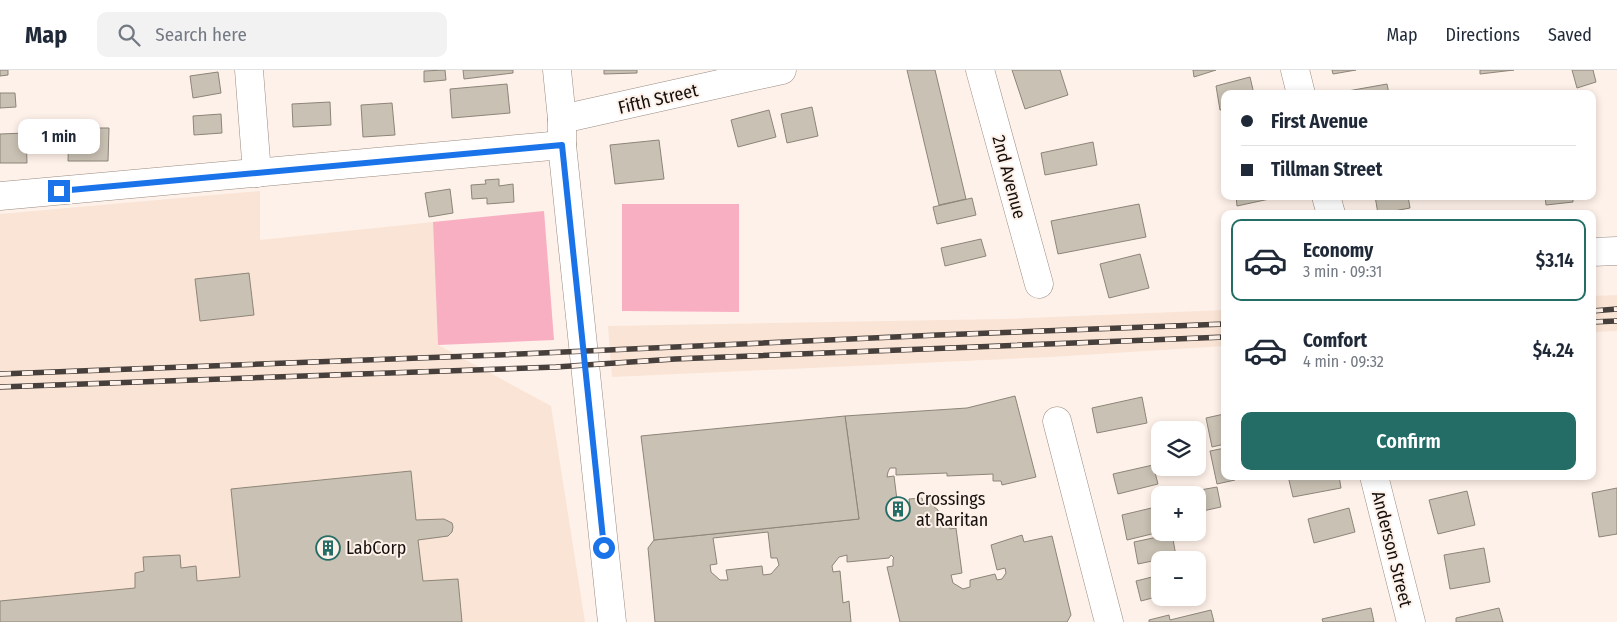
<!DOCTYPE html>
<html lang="en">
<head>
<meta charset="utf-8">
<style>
	body { margin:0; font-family:"Fira Sans Condensed",sans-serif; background:#f2f2f3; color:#1f2937; height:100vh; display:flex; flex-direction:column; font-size:19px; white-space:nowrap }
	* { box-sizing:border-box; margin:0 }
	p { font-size:16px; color:#747a83 }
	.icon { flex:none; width:28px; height:28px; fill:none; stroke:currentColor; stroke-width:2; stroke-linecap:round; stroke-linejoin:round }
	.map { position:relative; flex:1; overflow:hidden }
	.side { position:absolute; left:1221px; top:140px; width:375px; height:270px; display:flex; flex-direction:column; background:#fff; border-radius:10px; box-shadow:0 2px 8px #0003 }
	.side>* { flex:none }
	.hud { position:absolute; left:1221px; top:20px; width:375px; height:110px; border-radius:10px; box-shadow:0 2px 8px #0003; display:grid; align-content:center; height:110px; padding:0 20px; background:#fff }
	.controls { position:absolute; left:1151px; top:351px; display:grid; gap:10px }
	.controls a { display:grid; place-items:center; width:55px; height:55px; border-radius:10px; background:#fff; box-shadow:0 2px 8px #0003; font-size:25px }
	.end { position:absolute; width:22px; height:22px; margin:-11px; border:6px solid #1a73e8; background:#fff; box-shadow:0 0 0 2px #fff }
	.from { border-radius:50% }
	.bubble { position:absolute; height:35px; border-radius:10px; background:#fff; box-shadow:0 2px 8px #0003; font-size:16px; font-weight:600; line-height:35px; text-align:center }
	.hud b { display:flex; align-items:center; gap:18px; height:48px; font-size:19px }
	.hud b+b { border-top:1px solid #e0e1e3 }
	.hud i { width:12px; height:12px; background:#1f2937 }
	ul { padding:9px 0 0; list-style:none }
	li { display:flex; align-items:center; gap:15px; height:82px; margin:0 10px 8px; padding:0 10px; border:2px solid transparent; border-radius:10px }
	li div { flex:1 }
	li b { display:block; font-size:19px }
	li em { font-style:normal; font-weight:600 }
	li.active { border-color:#246d67 }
	li>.icon { width:45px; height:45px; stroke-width:1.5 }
	.action { display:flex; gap:10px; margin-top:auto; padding:10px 20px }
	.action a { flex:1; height:58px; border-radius:10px; background:#246d67; color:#fff; font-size:20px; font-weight:600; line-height:58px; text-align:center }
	header { display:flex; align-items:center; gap:30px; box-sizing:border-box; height:70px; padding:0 25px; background:#fff; border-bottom:1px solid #e0e1e3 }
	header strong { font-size:24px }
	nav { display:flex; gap:28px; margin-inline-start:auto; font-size:18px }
	.search { width:350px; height:45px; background:#f2f2f3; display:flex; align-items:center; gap:12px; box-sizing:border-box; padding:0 18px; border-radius:10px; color:#747a83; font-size:19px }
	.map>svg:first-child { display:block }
	.built { fill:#fae4d5 }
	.green { fill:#f8afc2 }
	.building { fill:#c9c1b3; stroke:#8d8578; fill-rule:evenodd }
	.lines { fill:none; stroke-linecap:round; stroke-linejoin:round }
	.minor-casing { stroke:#998b81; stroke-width:29 }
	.minor { stroke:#fff; stroke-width:28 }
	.rail-casing { stroke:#463f3b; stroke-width:5.5 }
	.rail { stroke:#fef1e9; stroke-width:4; stroke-dasharray:11; stroke-linecap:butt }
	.route { stroke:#1a73e8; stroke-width:6 }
	.labels { text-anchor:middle; stroke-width:4; stroke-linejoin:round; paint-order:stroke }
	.street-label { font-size:18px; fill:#15100d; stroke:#fef1e9 }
	.poi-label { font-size:18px; fill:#15100d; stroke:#fef1e9; text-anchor:start }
</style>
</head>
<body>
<header>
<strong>Map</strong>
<div class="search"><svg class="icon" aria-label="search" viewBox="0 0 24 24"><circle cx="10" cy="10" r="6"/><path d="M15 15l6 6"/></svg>Search here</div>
<nav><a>Map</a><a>Directions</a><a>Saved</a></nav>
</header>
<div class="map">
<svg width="1617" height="552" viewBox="0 0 1617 552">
	<rect width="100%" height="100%" fill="#fef1e9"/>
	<g class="built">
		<path d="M 260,121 L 260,170 L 433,152 L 438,275 L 551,336 L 585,552 L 0,552 L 0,144 Z"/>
		<path d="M 1617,225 L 1617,261 L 1593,262 L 1593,226 Z"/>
		<path d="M 1225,240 L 1225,276 L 1051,287 L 612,307 L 608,256 L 1003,249 Z"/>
	</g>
	<g class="green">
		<path d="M 622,134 L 739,134 L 739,242 L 622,241 Z"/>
		<path d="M 544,141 L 554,270 L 438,275 L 433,152 Z"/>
	</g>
	<g class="building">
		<path d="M 0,0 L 8,0 L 8,5 L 0,6 Z"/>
		<path d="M 445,0 L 446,10 L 424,12 L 424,1 Z"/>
		<path d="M 463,0 L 513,0 L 513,3 L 464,9 Z"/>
		<path d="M 604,0 L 637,0 L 637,3 L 604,4 Z"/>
		<path d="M 907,0 L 935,0 L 966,129 L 939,135 Z"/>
		<path d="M 1012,0 L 1060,0 L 1068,25 L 1025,39 Z"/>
		<path d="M 1193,0 L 1216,0 L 1194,7 Z"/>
		<path d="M 1332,0 L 1356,0 L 1333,4 Z"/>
		<path d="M 1480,0 L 1514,0 L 1480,4 Z"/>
		<path d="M 1572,0 L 1593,0 L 1596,12 L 1577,18 Z"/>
		<path d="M 218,2 L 221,23 L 193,28 L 190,6 Z"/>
		<path d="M 1250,7 L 1254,24 L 1225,24 L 1225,39 L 1220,40 L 1216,16 Z"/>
		<path d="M 507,14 L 510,43 L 452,48 L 450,19 Z"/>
		<path d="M 1387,14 L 1389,24 L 1343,24 L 1342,22 Z"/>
		<path d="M 0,23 L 15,23 L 16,37 L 0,38 Z"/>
		<path d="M 330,32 L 331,55 L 293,57 L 292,34 Z"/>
		<path d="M 392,33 L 395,65 L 363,67 L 361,35 Z"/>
		<path d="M 812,37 L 818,66 L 787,73 L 781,44 Z"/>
		<path d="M 769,40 L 776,67 L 738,77 L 731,50 Z"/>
		<path d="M 221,44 L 222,63 L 194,65 L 193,46 Z"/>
		<path d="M 69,58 L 109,58 L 108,91 L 68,91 Z"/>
		<path d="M 26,63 L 27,93 L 0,93 L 0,64 Z"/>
		<path d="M 659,70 L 664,109 L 615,114 L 610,75 Z"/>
		<path d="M 1093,72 L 1097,95 L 1045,105 L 1041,83 Z"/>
		<path d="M 499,109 L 499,116 L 513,114 L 514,132 L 487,134 L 487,128 L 472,129 L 471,115 L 486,114 L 485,110 Z"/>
		<path d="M 450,119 L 453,143 L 429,147 L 425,123 Z"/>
		<path d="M 1236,126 L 1274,126 L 1274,128 L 1237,136 Z"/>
		<path d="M 1375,126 L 1408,126 L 1410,138 L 1378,144 Z"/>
		<path d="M 1545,126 L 1573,126 L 1573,132 L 1546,135 Z"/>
		<path d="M 972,128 L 976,145 L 937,154 L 933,137 Z"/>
		<path d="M 1139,134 L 1146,167 L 1058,184 L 1051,151 Z"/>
		<path d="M 981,169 L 986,186 L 945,196 L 941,178 Z"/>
		<path d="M 1140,184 L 1149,218 L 1109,228 L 1100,194 Z"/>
		<path d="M 249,203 L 254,245 L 200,251 L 195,209 Z"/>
		<path d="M 1015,326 L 1036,407 L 1002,415 L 1001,411 L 993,411 L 993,404 L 947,406 L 947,403 L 896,405 L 896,398 L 890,398 L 888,402 L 887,407 L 894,406 L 898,438 L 910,437 L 909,429 L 922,428 L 923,432 L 928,432 L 938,440 L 938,446 L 947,445 L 950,459 L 956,458 L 962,503 L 951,505 L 953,513 L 963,519 L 970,517 L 970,510 L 995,504 L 997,510 L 1002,509 L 1006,503 L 1005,498 L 997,500 L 991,475 L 1022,465 L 1024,472 L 1052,466 L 1071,545 L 1067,552 L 900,552 L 887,497 L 893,496 L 893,489 L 894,488 L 891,485 L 889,488 L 847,492 L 847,485 L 839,487 L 832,496 L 833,502 L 840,501 L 843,533 L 849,531 L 851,552 L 655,552 L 648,478 L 654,470 L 859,449 L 845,346 L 967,338 ZM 768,462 L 771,488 L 777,488 L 779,495 L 771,504 L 763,505 L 762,496 L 726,500 L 728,510 L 720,510 L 711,502 L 710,495 L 717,494 L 713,468 Z"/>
		<path d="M 1142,327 L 1147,353 L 1097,363 L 1092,338 Z"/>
		<path d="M 1224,344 L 1225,374 L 1212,377 L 1206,348 Z"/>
		<path d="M 845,346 L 859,449 L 654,470 L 641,366 Z"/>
		<path d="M 1225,378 L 1225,406 L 1235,406 L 1235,410 L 1217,414 L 1210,381 Z"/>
		<path d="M 1153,395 L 1158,414 L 1118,424 L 1113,404 Z"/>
		<path d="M 411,401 L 416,450 L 444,449 L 452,453 L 453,457 L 452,462 L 448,466 L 418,470 L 423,511 L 458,509 L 462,552 L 0,552 L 0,531 L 135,518 L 135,503 L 144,501 L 143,487 L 180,485 L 181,498 L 196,496 L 197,511 L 240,507 L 231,419 Z"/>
		<path d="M 1288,406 L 1339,406 L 1341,418 L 1293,427 Z"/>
		<path d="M 1217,417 L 1221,437 L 1198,442 L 1198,425 L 1184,425 L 1183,423 Z"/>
		<path d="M 1617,418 L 1617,464 L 1599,467 L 1592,423 Z"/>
		<path d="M 1467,421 L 1475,455 L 1438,464 L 1429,430 Z"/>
		<path d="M 1160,436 L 1160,462 L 1127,470 L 1122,445 Z"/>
		<path d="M 1349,438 L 1355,462 L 1314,473 L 1308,449 Z"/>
		<path d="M 1172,464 L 1176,486 L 1138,494 L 1134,472 Z"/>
		<path d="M 1484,478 L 1490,512 L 1450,519 L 1444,485 Z"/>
		<path d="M 1160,505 L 1160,526 L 1141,531 L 1136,511 Z"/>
		<path d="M 1371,538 L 1374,552 L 1323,552 L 1322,549 Z"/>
		<path d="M 1499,538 L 1503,552 L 1456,552 L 1456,548 Z"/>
		<path d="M 1211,540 L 1214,552 L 1149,552 L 1149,550 L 1169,545 L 1170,550 Z"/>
	</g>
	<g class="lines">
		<g class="minor-casing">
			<g id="minor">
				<path d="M 249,0 L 257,103"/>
				<path d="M 557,0 L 562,49 L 562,75 L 612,552"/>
				<path d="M 980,0 L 1039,214"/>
				<path d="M 1295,0 L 1301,24"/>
				<path d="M 562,49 L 782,0"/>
				<path d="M 0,126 L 562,75"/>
				<path d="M 1326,126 L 1331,144"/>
				<path d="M 1592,182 L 1617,181"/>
				<path d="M 1057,351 L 1109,552"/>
				<path d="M 1374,406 L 1411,552"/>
			</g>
		</g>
		<use href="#minor" class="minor"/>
		<g class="rail-casing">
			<g id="rail">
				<path d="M 1592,241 L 1617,239"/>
				<path d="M 1592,252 L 1617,251"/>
				<path d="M 0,304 L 498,285 L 938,265 L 1225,254"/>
				<path d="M 0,317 L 556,297 L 675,289 L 1225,267"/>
			</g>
		</g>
		<use href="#rail" class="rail"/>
	</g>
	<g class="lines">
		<path class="route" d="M 59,121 L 562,75 L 604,478"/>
	</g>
	<defs>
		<g id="building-ring" transform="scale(1.25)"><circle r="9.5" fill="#fef1e9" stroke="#246d67" stroke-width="1.5"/><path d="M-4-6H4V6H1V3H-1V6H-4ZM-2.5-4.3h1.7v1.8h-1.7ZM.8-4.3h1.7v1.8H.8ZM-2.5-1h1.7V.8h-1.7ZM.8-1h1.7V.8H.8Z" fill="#246d67"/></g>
	</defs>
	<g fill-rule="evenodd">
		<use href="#building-ring" x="898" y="439"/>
		<use href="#building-ring" x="328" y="478"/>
	</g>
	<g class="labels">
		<g class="street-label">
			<text transform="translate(658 29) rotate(-13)" y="6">Fifth Street</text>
			<text transform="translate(1009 107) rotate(75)" y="6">2nd Avenue</text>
			<text transform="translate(1392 479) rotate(76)" y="6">Anderson Street</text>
		</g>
		<g class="poi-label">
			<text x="916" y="435">Crossings<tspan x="916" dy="21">at Raritan</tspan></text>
			<text x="346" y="484">LabCorp</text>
		</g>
	</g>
</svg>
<div class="controls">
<a><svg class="icon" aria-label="layers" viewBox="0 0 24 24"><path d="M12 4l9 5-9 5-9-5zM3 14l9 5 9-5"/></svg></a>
<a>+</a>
<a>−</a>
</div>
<i class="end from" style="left:604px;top:478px"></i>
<i class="end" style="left:59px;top:121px"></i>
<div class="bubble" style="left:18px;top:49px;width:82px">1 min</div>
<div class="hud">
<b><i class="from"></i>First Avenue</b>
<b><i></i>Tillman Street</b>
</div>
<section class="side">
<ul>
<li class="active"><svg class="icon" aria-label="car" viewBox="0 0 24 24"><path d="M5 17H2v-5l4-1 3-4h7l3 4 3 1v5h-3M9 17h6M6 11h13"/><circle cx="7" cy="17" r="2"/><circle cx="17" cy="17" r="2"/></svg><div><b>Economy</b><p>3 min · 09:31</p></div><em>$3.14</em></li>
<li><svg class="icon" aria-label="car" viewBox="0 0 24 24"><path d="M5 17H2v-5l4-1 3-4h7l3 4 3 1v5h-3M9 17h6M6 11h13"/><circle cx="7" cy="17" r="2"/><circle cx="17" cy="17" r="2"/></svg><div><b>Comfort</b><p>4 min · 09:32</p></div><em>$4.24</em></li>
</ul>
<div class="action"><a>Confirm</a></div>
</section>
</div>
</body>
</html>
